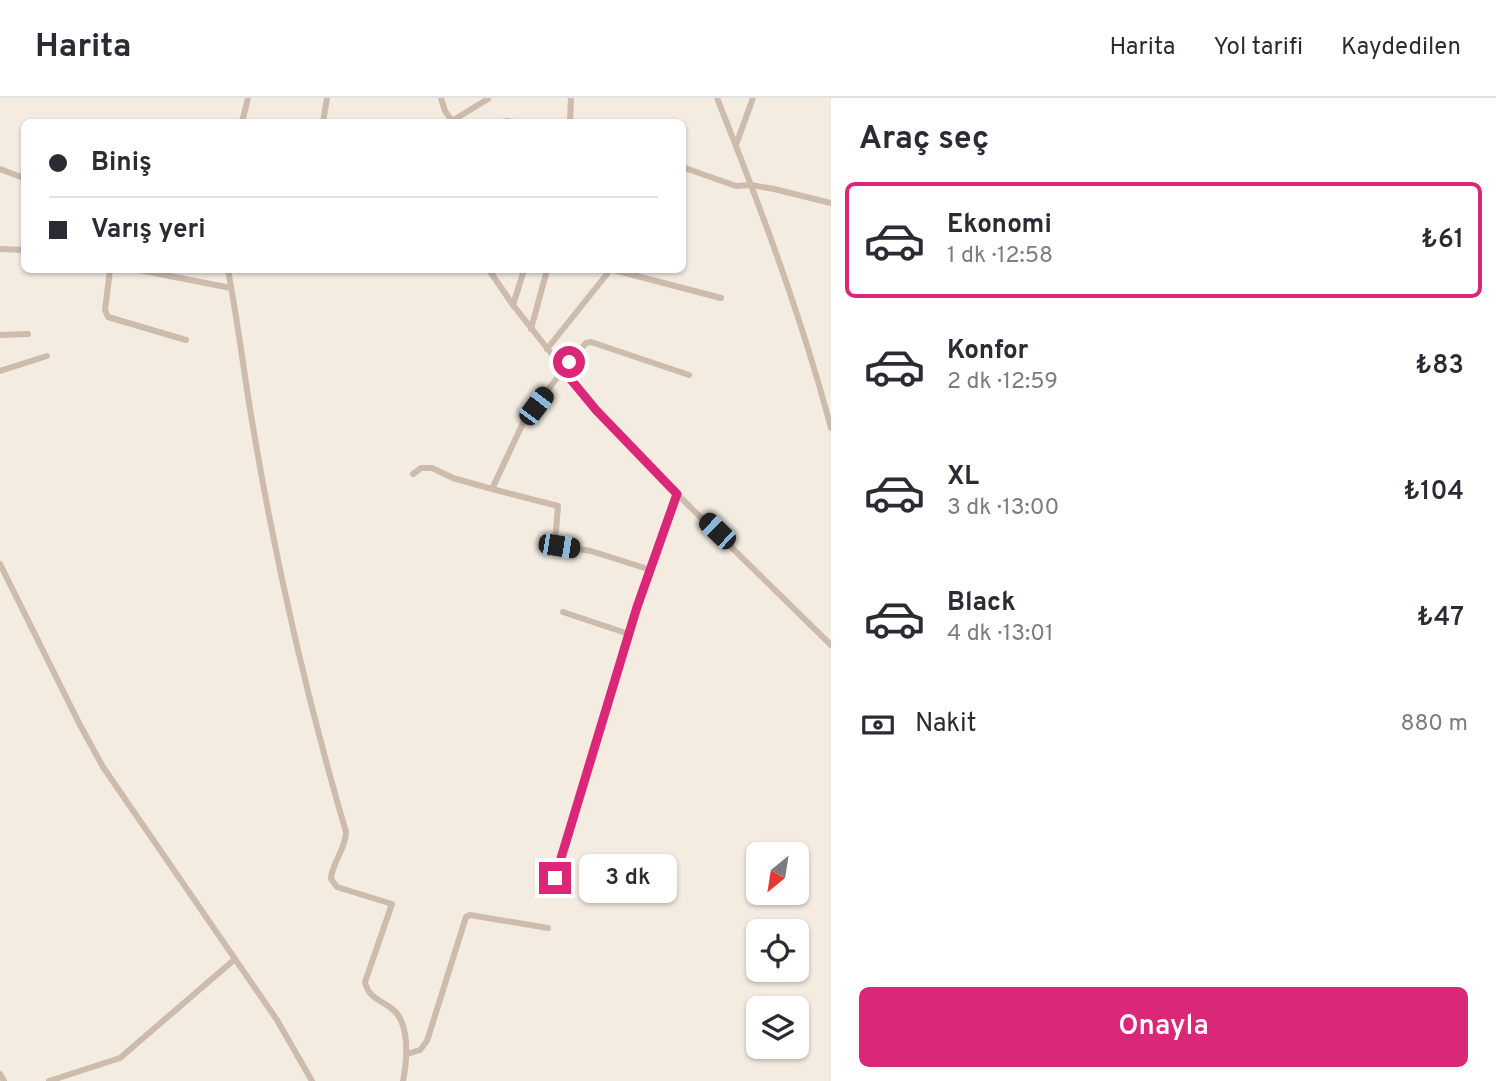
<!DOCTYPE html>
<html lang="tr">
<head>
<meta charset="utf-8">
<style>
	body { margin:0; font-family:Overpass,sans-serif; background:#f2f2f3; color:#2b2b33; height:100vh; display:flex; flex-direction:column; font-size:26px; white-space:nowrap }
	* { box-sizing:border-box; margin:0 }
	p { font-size:23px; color:#7c7c81 }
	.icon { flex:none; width:38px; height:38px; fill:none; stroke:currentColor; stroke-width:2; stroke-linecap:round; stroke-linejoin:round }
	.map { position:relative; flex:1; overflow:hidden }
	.sheet { display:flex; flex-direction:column; background:#fff; width:665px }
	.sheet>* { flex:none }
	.top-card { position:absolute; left:21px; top:21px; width:665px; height:154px; border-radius:10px; box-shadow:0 2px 5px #0004; display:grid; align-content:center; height:154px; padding:0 28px; background:#fff }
	.needle { width:46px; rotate:210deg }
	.buttons { position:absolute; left:746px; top:744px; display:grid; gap:14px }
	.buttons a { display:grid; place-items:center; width:63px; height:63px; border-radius:10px; background:#fff; box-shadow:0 2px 5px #0004; font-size:35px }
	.end { position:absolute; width:32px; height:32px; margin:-16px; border:9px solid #db2777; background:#fff; box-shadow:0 0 0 4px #fff }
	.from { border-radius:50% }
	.bubble { position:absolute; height:49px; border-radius:10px; background:#fff; box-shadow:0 2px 5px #0004; font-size:23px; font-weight:600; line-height:49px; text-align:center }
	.car { position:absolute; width:21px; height:42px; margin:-21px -10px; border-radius:9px; box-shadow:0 0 5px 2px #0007; background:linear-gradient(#222 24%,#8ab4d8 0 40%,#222 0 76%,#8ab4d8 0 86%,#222 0) }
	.top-card b { display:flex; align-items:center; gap:24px; height:66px; font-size:26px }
	.top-card b+b { border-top:2px solid #e1e1e2 }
	.top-card i { width:18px; height:18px; background:#2b2b33 }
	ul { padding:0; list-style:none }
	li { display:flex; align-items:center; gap:21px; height:116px; margin:0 14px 10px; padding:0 14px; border:4px solid transparent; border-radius:10px }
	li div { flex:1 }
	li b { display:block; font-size:26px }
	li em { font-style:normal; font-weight:600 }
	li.current { border-color:#db2777 }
	li>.icon { width:63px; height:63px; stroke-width:1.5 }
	h2 { padding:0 28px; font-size:32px; line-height:84px }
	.pay { display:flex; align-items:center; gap:18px; height:77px; padding:0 28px; font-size:26px }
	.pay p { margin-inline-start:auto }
	.button { display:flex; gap:14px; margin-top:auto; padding:14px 28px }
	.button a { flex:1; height:80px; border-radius:10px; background:#db2777; color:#fff; font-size:28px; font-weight:600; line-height:80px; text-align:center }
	header { display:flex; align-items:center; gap:42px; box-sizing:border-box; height:98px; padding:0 35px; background:#fff; border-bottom:2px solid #e1e1e2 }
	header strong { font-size:33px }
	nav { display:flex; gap:38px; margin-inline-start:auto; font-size:24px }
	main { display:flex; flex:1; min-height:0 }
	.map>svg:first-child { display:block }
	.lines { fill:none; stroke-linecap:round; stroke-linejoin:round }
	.minor { stroke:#cdbbac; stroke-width:6 }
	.route { stroke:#db2777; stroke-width:9 }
</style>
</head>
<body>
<header>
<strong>Harita</strong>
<nav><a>Harita</a><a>Yol tarifi</a><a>Kaydedilen</a></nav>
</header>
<main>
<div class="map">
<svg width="831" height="983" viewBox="0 0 831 983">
	<rect width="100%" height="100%" fill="#f4ebe1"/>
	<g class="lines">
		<g class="minor">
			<path d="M 441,0 L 445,13 L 453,24"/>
			<path d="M 717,0 C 760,108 801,217 831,330"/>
			<path d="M 452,23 L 488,1"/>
			<path d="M 506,23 L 513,24"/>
			<path d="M 242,24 L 248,0"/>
			<path d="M 323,24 L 327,0"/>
			<path d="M 570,24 L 571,0"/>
			<path d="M 736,47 L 753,0"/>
			<path d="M 682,69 L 736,88 L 751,87 L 774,91 L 831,105"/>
			<path d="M 0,71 L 24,80"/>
			<path d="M 0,151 L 24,152"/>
			<path d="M 110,172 L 105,212 L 108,219 L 186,242"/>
			<path d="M 139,172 L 231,190"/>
			<path d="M 228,172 C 238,224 244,277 253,329 C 276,466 307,601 346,734 C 346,751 332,764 331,781 L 337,789 L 392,806 L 365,884 C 368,899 380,902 391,910 C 411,924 407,963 403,983"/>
			<path d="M 489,172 L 513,207"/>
			<path d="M 524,172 L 513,207 L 596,312 L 677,396 L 831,547"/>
			<path d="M 614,172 L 721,200"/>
			<path d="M 531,231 L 547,172"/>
			<path d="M 0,237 L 28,236"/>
			<path d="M 547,251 L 607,176 L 608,172"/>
			<path d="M 0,273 L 47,258"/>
			<path d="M 413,376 L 421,370 L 432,370 L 453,380 L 492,391"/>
			<path d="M 0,466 L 80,627 L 103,669 L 277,922 L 312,983"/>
			<path d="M 651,472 L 591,453 L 559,448 L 555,445 L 558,408 L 492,391 L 523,325 L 569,264 L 586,245 L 591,244 L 689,277"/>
			<path d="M 563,514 L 629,536 L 677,396"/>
			<path d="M 554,780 L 629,536"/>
			<path d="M 407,956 L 420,952 L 427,943 L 466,819 L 470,817 L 548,830"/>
			<path d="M 0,976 L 4,983"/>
			<path d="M 49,983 L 120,960 L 235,861"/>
		</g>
	</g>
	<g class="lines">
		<path class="route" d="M 555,780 L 637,509 L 677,396 L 596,312 L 563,272 L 569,264"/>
	</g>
</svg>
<div class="buttons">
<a><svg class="needle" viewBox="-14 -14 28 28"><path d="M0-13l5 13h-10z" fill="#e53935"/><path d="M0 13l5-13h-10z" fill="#7c7c81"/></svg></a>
<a><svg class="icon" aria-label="locate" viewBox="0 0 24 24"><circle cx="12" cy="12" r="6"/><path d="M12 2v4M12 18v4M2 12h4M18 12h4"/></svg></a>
<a><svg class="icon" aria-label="layers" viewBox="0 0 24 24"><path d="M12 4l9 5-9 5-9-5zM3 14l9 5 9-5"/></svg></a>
</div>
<i class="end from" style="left:569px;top:264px"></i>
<i class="end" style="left:555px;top:780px"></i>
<div class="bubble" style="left:579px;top:756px;width:98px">3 dk</div>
<i class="car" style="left:536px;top:308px;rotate:37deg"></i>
<i class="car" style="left:717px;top:433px;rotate:314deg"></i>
<i class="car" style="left:559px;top:448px;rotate:99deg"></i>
<div class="top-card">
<b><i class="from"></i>Biniş</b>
<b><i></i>Varış yeri</b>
</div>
</div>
<section class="sheet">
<h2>Araç seç</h2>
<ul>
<li class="current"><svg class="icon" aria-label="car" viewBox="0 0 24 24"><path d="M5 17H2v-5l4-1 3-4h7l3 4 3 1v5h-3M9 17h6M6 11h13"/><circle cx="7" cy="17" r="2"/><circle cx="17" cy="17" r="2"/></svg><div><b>Ekonomi</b><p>1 dk · 12:58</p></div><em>₺61</em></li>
<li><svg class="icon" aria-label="car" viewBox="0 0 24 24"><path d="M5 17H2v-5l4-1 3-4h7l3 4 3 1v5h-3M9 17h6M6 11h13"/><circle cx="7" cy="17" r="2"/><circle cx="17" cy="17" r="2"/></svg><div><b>Konfor</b><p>2 dk · 12:59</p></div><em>₺83</em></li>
<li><svg class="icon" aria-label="car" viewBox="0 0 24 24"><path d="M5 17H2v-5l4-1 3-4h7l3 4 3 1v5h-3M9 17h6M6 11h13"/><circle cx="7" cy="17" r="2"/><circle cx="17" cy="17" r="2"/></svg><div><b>XL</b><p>3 dk · 13:00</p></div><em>₺104</em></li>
<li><svg class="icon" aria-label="car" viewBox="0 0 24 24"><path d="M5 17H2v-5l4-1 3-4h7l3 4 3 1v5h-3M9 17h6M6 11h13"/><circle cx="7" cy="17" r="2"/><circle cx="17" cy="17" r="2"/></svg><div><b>Black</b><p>4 dk · 13:01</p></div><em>₺47</em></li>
</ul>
<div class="pay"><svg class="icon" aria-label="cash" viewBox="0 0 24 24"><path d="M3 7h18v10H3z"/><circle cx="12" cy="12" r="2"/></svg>Nakit<p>880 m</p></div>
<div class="button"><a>Onayla</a></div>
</section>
</main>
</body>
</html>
